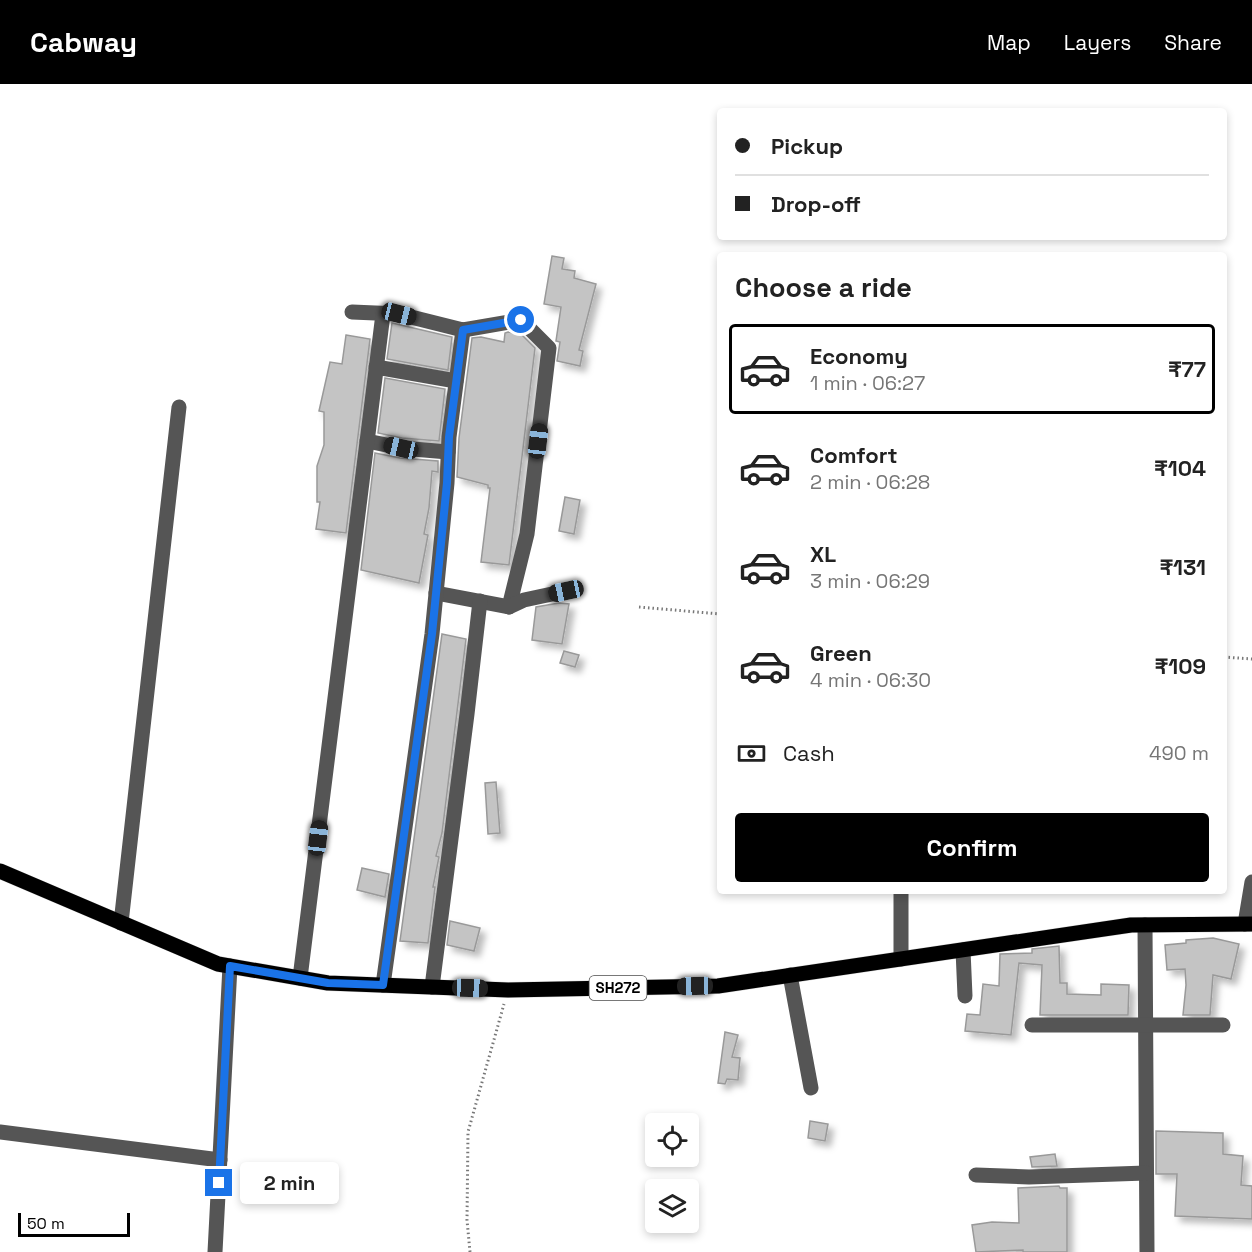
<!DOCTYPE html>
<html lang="en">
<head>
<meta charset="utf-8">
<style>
	body { margin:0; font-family:"Space Grotesk",sans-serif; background:#f6f6f6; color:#222; height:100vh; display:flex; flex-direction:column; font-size:22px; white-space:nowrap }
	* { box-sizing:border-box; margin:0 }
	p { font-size:20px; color:#767676 }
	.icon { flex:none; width:33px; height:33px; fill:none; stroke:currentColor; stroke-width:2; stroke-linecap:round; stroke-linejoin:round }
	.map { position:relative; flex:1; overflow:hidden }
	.drawer { position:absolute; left:717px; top:168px; width:510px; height:642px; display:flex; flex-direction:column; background:#fff; border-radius:6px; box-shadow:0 3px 9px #0003 }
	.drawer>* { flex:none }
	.guide { position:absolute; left:717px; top:24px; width:510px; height:132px; border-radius:6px; box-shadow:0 3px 9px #0003; display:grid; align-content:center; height:132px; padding:0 18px; background:#fff }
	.buttons { position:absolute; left:645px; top:1029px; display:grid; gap:12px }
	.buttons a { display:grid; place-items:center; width:54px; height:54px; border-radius:6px; background:#fff; box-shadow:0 3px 9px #0003; font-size:30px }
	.scale { position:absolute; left:18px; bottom:15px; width:112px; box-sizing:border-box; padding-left:6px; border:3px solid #000; border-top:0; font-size:16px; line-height:21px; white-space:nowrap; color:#000; -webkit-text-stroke:4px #fff; paint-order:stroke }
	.end { position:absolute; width:27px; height:27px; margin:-14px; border:8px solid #1a73e8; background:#fff; box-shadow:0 0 0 3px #fff }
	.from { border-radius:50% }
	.bubble { position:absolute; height:42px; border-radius:6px; background:#fff; box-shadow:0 3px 9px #0003; font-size:20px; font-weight:700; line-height:42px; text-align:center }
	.car { position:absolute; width:18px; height:36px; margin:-18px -9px; border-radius:8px; box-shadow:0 0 4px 2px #0007; background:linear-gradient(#222 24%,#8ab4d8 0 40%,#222 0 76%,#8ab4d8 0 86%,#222 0) }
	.guide b { display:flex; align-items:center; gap:21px; height:57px; font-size:22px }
	.guide b+b { border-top:2px solid #e0e0e0 }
	.guide i { width:15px; height:15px; background:#222 }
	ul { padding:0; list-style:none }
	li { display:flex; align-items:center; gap:18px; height:90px; margin:0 12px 9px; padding:0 6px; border:3px solid transparent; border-radius:6px }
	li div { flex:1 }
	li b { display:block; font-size:22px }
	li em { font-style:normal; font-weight:700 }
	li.active { border-color:#000 }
	li>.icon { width:54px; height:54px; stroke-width:1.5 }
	h2 { padding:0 18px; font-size:27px; line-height:72px }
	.pay { display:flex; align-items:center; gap:15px; height:66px; padding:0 18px; font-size:22px }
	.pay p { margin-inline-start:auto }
	.primary-button { display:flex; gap:12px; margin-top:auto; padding:12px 18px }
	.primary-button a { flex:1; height:69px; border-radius:6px; background:#000; color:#fff; font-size:24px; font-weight:700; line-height:69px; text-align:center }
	header { display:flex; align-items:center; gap:36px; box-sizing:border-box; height:84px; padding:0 30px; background:#000; color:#fff }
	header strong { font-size:28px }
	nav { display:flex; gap:33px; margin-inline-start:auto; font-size:21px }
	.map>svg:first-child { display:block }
	.building { fill:#c4c4c4; stroke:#999; stroke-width:1.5; filter:url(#shadow) }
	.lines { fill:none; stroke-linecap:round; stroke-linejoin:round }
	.major-casing { stroke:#dbdbdb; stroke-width:16 }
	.path { stroke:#777; stroke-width:3; stroke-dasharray:1.5 3; stroke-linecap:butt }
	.minor { stroke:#555; stroke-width:15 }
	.major { stroke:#000; stroke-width:15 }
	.route { stroke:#1a73e8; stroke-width:8 }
	.labels { text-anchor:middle; stroke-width:5; stroke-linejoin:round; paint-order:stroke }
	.shield { fill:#fff; stroke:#4c4c4c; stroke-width:1.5 }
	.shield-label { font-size:15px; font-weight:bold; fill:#000 }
</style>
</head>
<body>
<header>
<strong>Cabway</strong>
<nav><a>Map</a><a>Layers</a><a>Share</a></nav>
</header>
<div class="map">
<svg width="1252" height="1168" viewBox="0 0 1252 1168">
	<defs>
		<filter id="shadow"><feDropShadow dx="5.5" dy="5.5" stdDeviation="3" flood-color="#0004"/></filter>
	</defs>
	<rect width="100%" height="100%" fill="#fff"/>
	<g class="building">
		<path d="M 552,172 L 564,174 L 562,185 L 575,187 L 574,194 L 596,200 L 579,266 L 583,267 L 580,282 L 557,277 L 560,258 L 556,257 L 561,223 L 544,220 Z"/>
		<path d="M 392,239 L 452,253 L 448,286 L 387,275 Z"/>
		<path d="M 508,248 L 521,250 L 535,264 L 509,481 L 481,478 L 490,404 L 488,404 L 488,401 L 457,393 L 459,354 L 472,254 L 481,253 L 504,258 L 505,249 Z"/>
		<path d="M 346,251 L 370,255 L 346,449 L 316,445 L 320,418 L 317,418 L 317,382 L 324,361 L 324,328 L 319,327 L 330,278 L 342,280 Z"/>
		<path d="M 385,294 L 445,305 L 439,357 L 402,354 L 378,349 Z"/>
		<path d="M 375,369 L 400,374 L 438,377 L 438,388 L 432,387 L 429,424 L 424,450 L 428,451 L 419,499 L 361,486 Z"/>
		<path d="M 565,413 L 580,416 L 574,450 L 559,447 Z"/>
		<path d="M 559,519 L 569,520 L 562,560 L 532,556 L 536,523 Z"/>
		<path d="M 442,550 L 466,555 L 442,749 L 436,772 L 439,773 L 433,803 L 435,803 L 428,859 L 400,857 Z"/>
		<path d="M 564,567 L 579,571 L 575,583 L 560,579 Z"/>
		<path d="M 496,698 L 500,749 L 488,750 L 485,699 Z"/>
		<path d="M 362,784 L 389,790 L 385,813 L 357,806 Z"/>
		<path d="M 450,837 L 480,844 L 474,867 L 447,861 Z"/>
		<path d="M 1213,854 L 1239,860 L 1231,895 L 1213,891 L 1210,931 L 1183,931 L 1186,901 L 1185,885 L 1167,886 L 1165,861 L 1186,859 L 1186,856 Z"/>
		<path d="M 1059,862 L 1060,899 L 1067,899 L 1067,910 L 1101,911 L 1101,900 L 1129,901 L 1128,931 L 1040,931 L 1042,881 L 1019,879 L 1011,951 L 965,947 L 967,930 L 980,931 L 983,900 L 999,902 L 1000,870 L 1032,869 L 1032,865 Z"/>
		<path d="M 725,948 L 738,951 L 732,973 L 740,974 L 738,996 L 727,995 L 725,1000 L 718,999 Z"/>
		<path d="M 810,1037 L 828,1040 L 825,1057 L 808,1054 Z"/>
		<path d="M 1156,1047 L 1223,1049 L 1223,1070 L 1243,1072 L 1241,1101 L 1252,1102 L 1252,1135 L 1175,1132 L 1177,1090 L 1156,1090 Z"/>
		<path d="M 1055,1070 L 1057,1082 L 1032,1083 L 1030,1073 Z"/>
		<path d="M 1059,1102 L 1060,1104 L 1067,1104 L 1067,1168 L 1023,1168 L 1023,1166 L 976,1168 L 972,1141 L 992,1138 L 1019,1139 L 1018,1104 Z"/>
	</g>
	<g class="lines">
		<g class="major-casing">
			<path id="major" d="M 0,787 L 218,880 L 328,899 L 508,906 L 718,902 L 1131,841 L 1252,840"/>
		</g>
		<g class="path">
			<path d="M 639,523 L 720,530"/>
			<path d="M 1224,573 L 1252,575"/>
			<path d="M 470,1168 L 467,1136 L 468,1048 L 504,920"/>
		</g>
		<g class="minor">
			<path d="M 352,228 L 399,230 L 463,246 L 521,236 L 549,264 L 527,450 L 509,523"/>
			<path d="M 376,283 L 456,297"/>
			<path d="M 367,357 L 401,364 L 448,368"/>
			<path d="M 436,509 L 509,523 L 524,516 L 566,507"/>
			<path d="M 901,807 L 901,875"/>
			<path d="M 121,839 L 179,323"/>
			<path d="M 1245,840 L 1252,798"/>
			<path d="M 1145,841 L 1147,1168"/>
			<path d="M 963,866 L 965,912"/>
			<path d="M 790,891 L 811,1004"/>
			<path d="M 300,894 L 383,230"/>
			<path d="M 383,901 L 432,550 L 447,399 L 449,353 L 463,246"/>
			<path d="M 432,903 L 467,630 L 480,517"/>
			<path d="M 1032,941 L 1223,941"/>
			<path d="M 0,1048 L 220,1076"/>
			<path d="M 976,1091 L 1029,1093 L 1146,1089"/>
			<path d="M 215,1168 L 230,882"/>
		</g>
		<use href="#major" class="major"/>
	</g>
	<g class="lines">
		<path class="route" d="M 219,1099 L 230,882 L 328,899 L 383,901 L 432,550 L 447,399 L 449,353 L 463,246 L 521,236"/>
	</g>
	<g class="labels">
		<rect class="shield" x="589.5" y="892" width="57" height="24" rx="4.5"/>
		<g class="shield-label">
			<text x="618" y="909">SH272</text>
		</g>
	</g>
</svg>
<div class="buttons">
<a><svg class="icon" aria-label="locate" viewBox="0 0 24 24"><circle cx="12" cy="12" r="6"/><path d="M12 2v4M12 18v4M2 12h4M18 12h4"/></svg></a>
<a><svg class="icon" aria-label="layers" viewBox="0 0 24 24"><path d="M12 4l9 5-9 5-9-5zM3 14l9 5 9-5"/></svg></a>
</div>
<div class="scale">50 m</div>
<i class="end from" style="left:521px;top:236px"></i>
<i class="end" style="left:219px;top:1099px"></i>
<div class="bubble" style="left:240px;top:1078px;width:99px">2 min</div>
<i class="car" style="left:399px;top:230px;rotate:104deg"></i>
<i class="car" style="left:538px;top:357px;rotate:7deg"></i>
<i class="car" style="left:401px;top:364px;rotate:283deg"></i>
<i class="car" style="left:566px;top:507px;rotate:258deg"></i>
<i class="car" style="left:318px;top:754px;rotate:7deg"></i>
<i class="car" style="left:695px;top:902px;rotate:269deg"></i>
<i class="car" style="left:470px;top:904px;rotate:92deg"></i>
<div class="guide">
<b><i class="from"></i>Pickup</b>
<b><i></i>Drop-off</b>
</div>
<section class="drawer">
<h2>Choose a ride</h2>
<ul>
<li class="active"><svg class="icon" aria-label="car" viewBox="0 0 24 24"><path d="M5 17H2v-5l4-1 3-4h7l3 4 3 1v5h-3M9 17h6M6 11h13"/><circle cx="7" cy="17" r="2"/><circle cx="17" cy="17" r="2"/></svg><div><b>Economy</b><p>1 min · 06:27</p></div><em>₹77</em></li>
<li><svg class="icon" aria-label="car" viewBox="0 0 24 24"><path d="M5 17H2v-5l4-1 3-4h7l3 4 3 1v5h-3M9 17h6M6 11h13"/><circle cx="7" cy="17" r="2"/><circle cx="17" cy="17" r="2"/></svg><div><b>Comfort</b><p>2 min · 06:28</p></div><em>₹104</em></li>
<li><svg class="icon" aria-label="car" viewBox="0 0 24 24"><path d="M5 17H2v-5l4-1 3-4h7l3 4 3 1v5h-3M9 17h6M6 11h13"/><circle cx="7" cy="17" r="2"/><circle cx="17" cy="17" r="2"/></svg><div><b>XL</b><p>3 min · 06:29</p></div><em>₹131</em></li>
<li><svg class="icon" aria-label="car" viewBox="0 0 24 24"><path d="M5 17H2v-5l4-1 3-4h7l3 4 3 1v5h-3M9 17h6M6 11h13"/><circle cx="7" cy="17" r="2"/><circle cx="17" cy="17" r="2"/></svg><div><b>Green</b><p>4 min · 06:30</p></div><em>₹109</em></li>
</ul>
<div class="pay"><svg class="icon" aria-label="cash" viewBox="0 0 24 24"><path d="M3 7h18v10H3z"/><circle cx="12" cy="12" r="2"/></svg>Cash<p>490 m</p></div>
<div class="primary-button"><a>Confirm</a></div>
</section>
</div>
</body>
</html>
